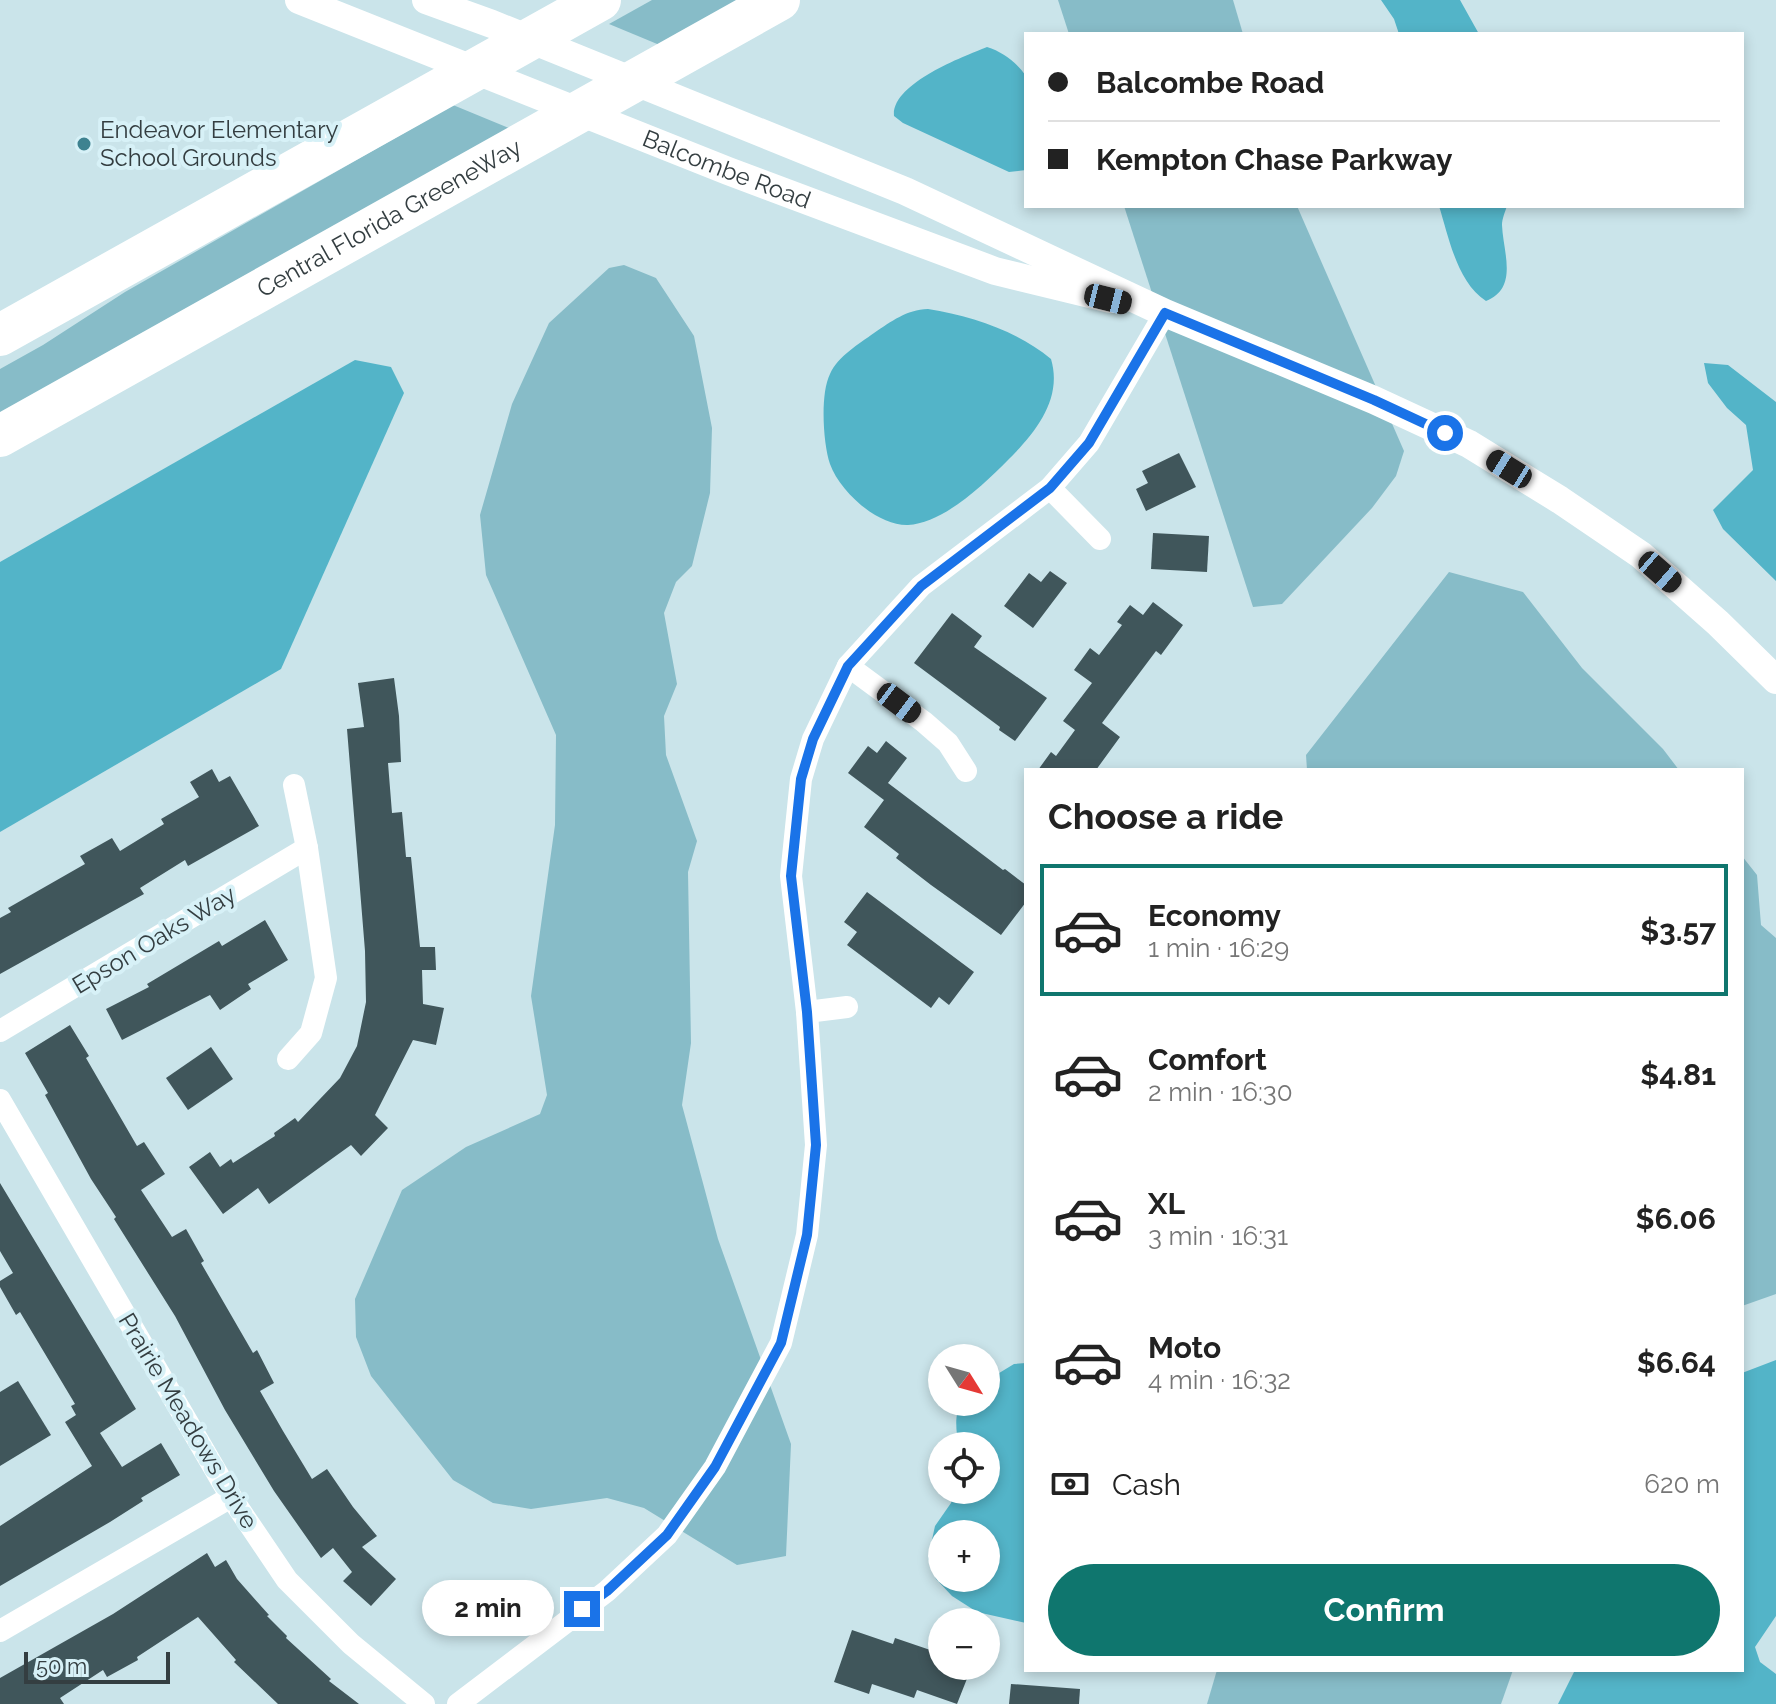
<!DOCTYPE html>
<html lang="en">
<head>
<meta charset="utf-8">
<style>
	body { margin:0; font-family:Raleway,sans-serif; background:#f6f6f6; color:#222; height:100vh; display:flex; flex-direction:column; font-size:30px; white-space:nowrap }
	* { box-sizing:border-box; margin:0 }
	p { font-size:26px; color:#767676 }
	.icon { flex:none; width:44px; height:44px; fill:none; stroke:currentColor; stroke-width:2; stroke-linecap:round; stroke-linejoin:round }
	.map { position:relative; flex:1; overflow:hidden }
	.panel { position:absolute; left:1024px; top:768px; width:720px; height:904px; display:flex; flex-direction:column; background:#fff; border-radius:0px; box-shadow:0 4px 12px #0003 }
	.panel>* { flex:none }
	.top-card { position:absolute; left:1024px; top:32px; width:720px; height:176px; border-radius:0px; box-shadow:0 4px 12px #0003; display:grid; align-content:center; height:176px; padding:0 24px; background:#fff }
	.needle { width:52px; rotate:127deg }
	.tools { position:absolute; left:928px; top:1344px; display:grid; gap:16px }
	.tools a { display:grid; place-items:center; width:72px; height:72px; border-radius:50%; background:#fff; box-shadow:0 4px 12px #0003; font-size:40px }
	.scale { position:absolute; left:24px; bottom:20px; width:146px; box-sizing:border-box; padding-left:8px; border:4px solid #343e41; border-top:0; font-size:22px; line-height:28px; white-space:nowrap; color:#343e41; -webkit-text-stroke:6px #d7f1f7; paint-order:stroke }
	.end { position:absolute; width:36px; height:36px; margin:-18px; border:10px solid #1a73e8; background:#fff; box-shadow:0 0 0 4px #fff }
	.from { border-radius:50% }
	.bubble { position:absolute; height:56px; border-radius:28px; background:#fff; box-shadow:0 4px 12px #0003; font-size:26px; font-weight:700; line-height:56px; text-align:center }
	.car { position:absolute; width:24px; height:48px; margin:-24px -12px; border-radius:10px; box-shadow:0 0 6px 2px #0007; background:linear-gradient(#222 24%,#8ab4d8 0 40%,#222 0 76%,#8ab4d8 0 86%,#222 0) }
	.top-card b { display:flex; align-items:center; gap:28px; height:76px; font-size:30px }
	.top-card b+b { border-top:2px solid #e0e0e0 }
	.top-card i { width:20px; height:20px; background:#222 }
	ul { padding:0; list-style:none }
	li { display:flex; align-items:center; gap:24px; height:132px; margin:0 16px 12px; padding:0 8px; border:4px solid transparent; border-radius:0px }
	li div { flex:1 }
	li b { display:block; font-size:30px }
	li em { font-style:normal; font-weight:700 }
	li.active { border-color:#0f766e }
	li>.icon { width:72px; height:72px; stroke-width:1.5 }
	h2 { padding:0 24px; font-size:36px; line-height:96px }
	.pay { display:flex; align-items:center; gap:20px; height:88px; padding:0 24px; font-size:30px }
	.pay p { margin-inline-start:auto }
	.cta { display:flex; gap:16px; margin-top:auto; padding:16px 24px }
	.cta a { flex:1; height:92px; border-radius:48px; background:#0f766e; color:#fff; font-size:32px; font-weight:700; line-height:92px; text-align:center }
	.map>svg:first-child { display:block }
	.green { fill:#87bcc8 }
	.water { fill:#53b4c8; fill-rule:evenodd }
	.building { fill:#40565b }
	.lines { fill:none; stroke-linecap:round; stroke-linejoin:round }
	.minor { stroke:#fff; stroke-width:22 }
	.tertiary { stroke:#fff; stroke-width:28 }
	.motorway { stroke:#fff; stroke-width:42 }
	.route { stroke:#1a73e8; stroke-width:10 }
	.poi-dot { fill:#3e8290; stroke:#d7f1f7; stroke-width:3 }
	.labels { text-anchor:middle; stroke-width:8; stroke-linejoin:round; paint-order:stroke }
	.poi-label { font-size:24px; fill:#343e41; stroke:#d7f1f7; text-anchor:start }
	.street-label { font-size:24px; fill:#343e41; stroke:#d7f1f7 }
</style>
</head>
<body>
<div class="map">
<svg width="1776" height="1704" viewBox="0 0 1776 1704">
	<rect width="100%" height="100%" fill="#cae4ea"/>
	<g class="green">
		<path d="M 652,0 L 743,0 L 662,46 L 609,24 Z"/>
		<path d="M 1058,0 L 1233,0 L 1243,34 L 1069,34 Z"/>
		<path d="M 453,105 L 511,129 L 0,418 L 0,369 L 43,345 L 125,292 Z"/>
		<path d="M 1124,206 L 1297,206 L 1404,451 L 1396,476 L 1372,508 L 1282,604 L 1253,607 Z"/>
		<path d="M 624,265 L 656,278 L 694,336 L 712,428 L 710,493 L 692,566 L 676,582 L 664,613 L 677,684 L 664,716 L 666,755 L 697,841 L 688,872 L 691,1043 L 682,1105 L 718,1239 L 791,1444 L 786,1556 L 737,1565 L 644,1508 L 607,1498 L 531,1509 L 493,1503 L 453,1480 L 371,1376 L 356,1337 L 355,1299 L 402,1190 L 466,1147 L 540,1114 L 547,1095 L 531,996 L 555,825 L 556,735 L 486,575 L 480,515 L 512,404 L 549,323 L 609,268 Z"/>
		<path d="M 1449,572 L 1523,592 L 1582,668 L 1663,749 L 1679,770 L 1307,770 L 1306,755 Z"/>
		<path d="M 1742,856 L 1757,875 L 1761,925 L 1776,938 L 1776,1294 L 1742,1306 Z"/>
		<path d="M 1217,1670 L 1513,1670 L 1501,1704 L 1207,1704 Z"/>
	</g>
	<g class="water">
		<path d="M 1381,0 L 1460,0 L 1479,34 L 1399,34 L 1394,19 Z"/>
		<path d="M 987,47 C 1003,52 1016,62 1026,76 L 1026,170 L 1009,172 L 903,123 L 894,116 C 891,84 962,57 987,47 Z"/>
		<path d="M 1439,206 L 1507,206 C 1505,212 1502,219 1502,225 C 1503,252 1519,288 1486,301 C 1457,282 1449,238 1439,206 Z"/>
		<path d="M 928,309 C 972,316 1017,331 1051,359 C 1063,399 1035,433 1008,460 C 984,484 944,523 908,525 C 878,526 840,492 830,464 C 823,443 820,394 830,374 C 838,356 859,344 874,333 C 892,321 906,310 928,309 Z"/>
		<path d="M 355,360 L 391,367 L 404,393 L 281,669 L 0,832 L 0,562 Z"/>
		<path d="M 1704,363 L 1728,365 L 1776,402 L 1776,581 L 1723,529 L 1713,510 L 1753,470 L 1746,425 L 1727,408 L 1708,383 Z"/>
		<path d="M 1776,1360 L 1776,1616 L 1755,1647 L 1760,1662 L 1776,1674 L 1776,1704 L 1558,1704 L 1575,1670 L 1742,1670 L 1742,1373 Z"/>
		<path d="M 1026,1363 L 1026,1623 L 977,1612 L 952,1596 L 936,1579 L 928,1558 L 935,1526 L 951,1503 L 955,1490 L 986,1490 L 986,1446 L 958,1446 C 957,1431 953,1415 962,1402 L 986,1402 L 986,1381 L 1014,1364 ZM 986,1534 L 986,1578 L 942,1578 L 942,1534 Z"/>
	</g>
	<g class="building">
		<path d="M 1179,453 L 1196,487 L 1146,511 L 1136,489 L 1148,483 L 1142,471 Z"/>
		<path d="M 1153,533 L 1209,536 L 1207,572 L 1151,569 Z"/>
		<path d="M 1050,571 L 1067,583 L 1033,628 L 1004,606 L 1029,573 L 1041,582 Z"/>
		<path d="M 1153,602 L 1183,625 L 1161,655 L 1156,651 L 1102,723 L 1120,737 L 1096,770 L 1038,770 L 1051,752 L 1056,756 L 1075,730 L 1063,721 L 1092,683 L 1074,670 L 1090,648 L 1099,655 L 1122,625 L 1117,622 L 1130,605 L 1143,615 Z"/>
		<path d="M 952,613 L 982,636 L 974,647 L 1047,698 L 1015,741 L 999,730 L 1000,727 L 914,663 Z"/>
		<path d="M 394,678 L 399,716 L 401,762 L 388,763 L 392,813 L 402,812 L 406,857 L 411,857 L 420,947 L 435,947 L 436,970 L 422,970 L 423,1004 L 444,1008 L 436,1045 L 413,1040 L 375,1115 L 388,1128 L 361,1156 L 351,1145 L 269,1204 L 258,1188 L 223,1214 L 189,1167 L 210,1152 L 220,1167 L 231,1159 L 233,1163 L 275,1136 L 274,1133 L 295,1118 L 298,1122 L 340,1078 L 357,1046 L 366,1002 L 365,951 L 347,729 L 364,727 L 358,683 Z"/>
		<path d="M 886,741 L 907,758 L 888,783 L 1003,870 L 1005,869 L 1026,885 L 1026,902 L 1001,935 L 931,885 L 896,858 L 899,854 L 864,827 L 884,800 L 848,773 L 868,746 L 877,753 Z"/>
		<path d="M 212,769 L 219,782 L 230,776 L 259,826 L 188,866 L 185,860 L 140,888 L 144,894 L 0,974 L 0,918 L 11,912 L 8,908 L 85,864 L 80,856 L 112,838 L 120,851 L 164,824 L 161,819 L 199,797 L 190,782 Z"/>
		<path d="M 867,892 L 974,972 L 949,1005 L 939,997 L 931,1008 L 847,945 L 857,932 L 844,922 Z"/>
		<path d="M 265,920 L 288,960 L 248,984 L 251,989 L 220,1010 L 210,995 L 122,1040 L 106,1009 L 149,987 L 147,984 L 219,941 L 222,946 Z"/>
		<path d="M 70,1025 L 89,1056 L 86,1058 L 137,1146 L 144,1142 L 165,1174 L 141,1190 L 172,1237 L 186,1229 L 204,1261 L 201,1263 L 253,1353 L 257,1350 L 274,1383 L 260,1391 L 283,1431 L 312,1479 L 327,1469 L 353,1507 L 377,1536 L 362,1547 L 396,1579 L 371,1606 L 343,1581 L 352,1572 L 333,1548 L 321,1558 L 274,1491 L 225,1410 L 175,1316 L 114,1219 L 116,1217 L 91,1179 L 45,1095 L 48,1093 L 25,1053 Z"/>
		<path d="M 211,1047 L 233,1079 L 188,1110 L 166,1078 Z"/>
		<path d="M 0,1183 L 136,1409 L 100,1433 L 122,1467 L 161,1443 L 180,1475 L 141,1498 L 143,1501 L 110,1522 L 0,1586 L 0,1526 L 92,1466 L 65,1422 L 76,1415 L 71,1406 L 75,1404 L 20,1312 L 16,1315 L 0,1287 L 0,1281 L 13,1273 L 0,1251 Z"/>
		<path d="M 18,1381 L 51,1435 L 0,1466 L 0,1392 Z"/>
		<path d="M 207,1553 L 215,1567 L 226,1560 L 237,1579 L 269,1615 L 267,1616 L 287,1636 L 286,1638 L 331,1679 L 329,1681 L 359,1704 L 278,1704 L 234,1662 L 236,1660 L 198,1617 L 137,1657 L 138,1660 L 107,1677 L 103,1670 L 60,1698 L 64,1704 L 0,1704 L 0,1678 L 113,1614 Z"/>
		<path d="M 852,1630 L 893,1644 L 895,1638 L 942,1654 L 942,1666 L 972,1666 L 957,1704 L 917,1690 L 914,1698 L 872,1684 L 869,1694 L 834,1682 Z"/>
		<path d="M 1011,1684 L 1080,1689 L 1079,1704 L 1009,1704 Z"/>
	</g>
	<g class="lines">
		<g class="minor">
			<path d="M 1050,488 L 1100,539"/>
			<path d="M 848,666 L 924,722 L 948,743 L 966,771"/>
			<path d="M 807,1012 L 847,1007"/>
			<path d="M 0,1031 L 307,848"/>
			<path d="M 288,1059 L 311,1033 L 326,978 L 307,848 L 294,785"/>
			<path d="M 0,1100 L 231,1497 L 287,1580 L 351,1644 L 424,1704"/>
			<path d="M 0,1631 L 231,1497"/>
			<path d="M 458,1704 L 607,1591 L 667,1535 L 715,1467 L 781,1343 L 807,1235 L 816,1145 L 807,1012 L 791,876 L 801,779 L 813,739 L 848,666 L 921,586 L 1050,488 L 1089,443 L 1165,313"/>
		</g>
		<g class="tertiary">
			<path id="s1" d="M 299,0 L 728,171 L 995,271 L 1110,299"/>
			<path d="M 426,0 L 492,24 L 905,191 L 1165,313 L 1374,400 L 1469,444 L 1560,500 L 1641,555 L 1718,623 L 1776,680"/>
		</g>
		<g class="motorway">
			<path d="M 0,335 L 600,0"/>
			<path id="s2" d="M 0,436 L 779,0"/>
		</g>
	</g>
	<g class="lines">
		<path class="route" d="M 582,1609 L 607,1591 L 667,1535 L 715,1467 L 781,1343 L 807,1235 L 816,1145 L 807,1012 L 791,876 L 801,779 L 813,739 L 848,666 L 921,586 L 1050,488 L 1089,443 L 1165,313 L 1374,400 L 1445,433"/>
	</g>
	<circle class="poi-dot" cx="84" cy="144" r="8"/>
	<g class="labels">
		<g class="poi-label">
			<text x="100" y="138">Endeavor Elementary<tspan x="100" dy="28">School Grounds</tspan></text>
		</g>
		<g class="street-label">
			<text dy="8" stroke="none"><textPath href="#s1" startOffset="460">Balcombe Road</textPath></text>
			<text dy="8" stroke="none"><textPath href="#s2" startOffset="446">Central Florida GreeneWay</textPath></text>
			<text transform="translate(154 940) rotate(-31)" y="8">Epson Oaks Way</text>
			<text transform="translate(188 1421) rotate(59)" y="8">Prairie Meadows Drive</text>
		</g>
	</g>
</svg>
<div class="tools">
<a><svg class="needle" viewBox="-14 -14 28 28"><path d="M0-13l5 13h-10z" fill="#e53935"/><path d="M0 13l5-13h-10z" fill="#767676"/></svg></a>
<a><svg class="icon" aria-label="locate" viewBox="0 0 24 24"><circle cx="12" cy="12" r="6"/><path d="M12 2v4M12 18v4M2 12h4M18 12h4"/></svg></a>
<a>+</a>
<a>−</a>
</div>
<div class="scale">50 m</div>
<i class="end from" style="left:1445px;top:433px"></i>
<i class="end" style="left:582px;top:1609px"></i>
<div class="bubble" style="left:422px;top:1580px;width:132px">2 min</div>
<i class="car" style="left:1108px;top:299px;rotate:104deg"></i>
<i class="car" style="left:1509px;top:469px;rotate:302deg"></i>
<i class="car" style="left:1660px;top:572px;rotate:131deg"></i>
<i class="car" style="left:899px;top:703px;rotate:127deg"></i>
<div class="top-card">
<b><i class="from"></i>Balcombe Road</b>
<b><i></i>Kempton Chase Parkway</b>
</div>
<section class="panel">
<h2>Choose a ride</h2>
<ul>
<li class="active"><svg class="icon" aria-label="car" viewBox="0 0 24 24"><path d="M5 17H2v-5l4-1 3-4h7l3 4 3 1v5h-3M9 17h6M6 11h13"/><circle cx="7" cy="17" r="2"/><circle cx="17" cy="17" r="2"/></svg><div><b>Economy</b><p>1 min · 16:29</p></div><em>$3.57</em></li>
<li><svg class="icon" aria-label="car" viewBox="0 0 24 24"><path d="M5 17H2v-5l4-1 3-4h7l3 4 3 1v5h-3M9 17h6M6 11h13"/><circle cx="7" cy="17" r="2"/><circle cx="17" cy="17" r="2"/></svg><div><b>Comfort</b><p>2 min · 16:30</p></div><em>$4.81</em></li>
<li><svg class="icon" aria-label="car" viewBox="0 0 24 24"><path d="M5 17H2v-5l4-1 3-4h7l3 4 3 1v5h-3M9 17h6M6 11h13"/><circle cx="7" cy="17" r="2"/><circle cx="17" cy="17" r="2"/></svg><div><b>XL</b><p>3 min · 16:31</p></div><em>$6.06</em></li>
<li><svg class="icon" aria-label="car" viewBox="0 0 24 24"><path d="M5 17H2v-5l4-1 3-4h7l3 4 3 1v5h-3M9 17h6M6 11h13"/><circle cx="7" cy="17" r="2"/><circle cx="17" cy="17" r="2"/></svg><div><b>Moto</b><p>4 min · 16:32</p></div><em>$6.64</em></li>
</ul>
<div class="pay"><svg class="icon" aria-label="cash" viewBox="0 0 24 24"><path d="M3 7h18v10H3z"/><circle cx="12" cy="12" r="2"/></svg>Cash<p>620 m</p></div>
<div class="cta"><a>Confirm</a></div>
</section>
</div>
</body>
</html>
